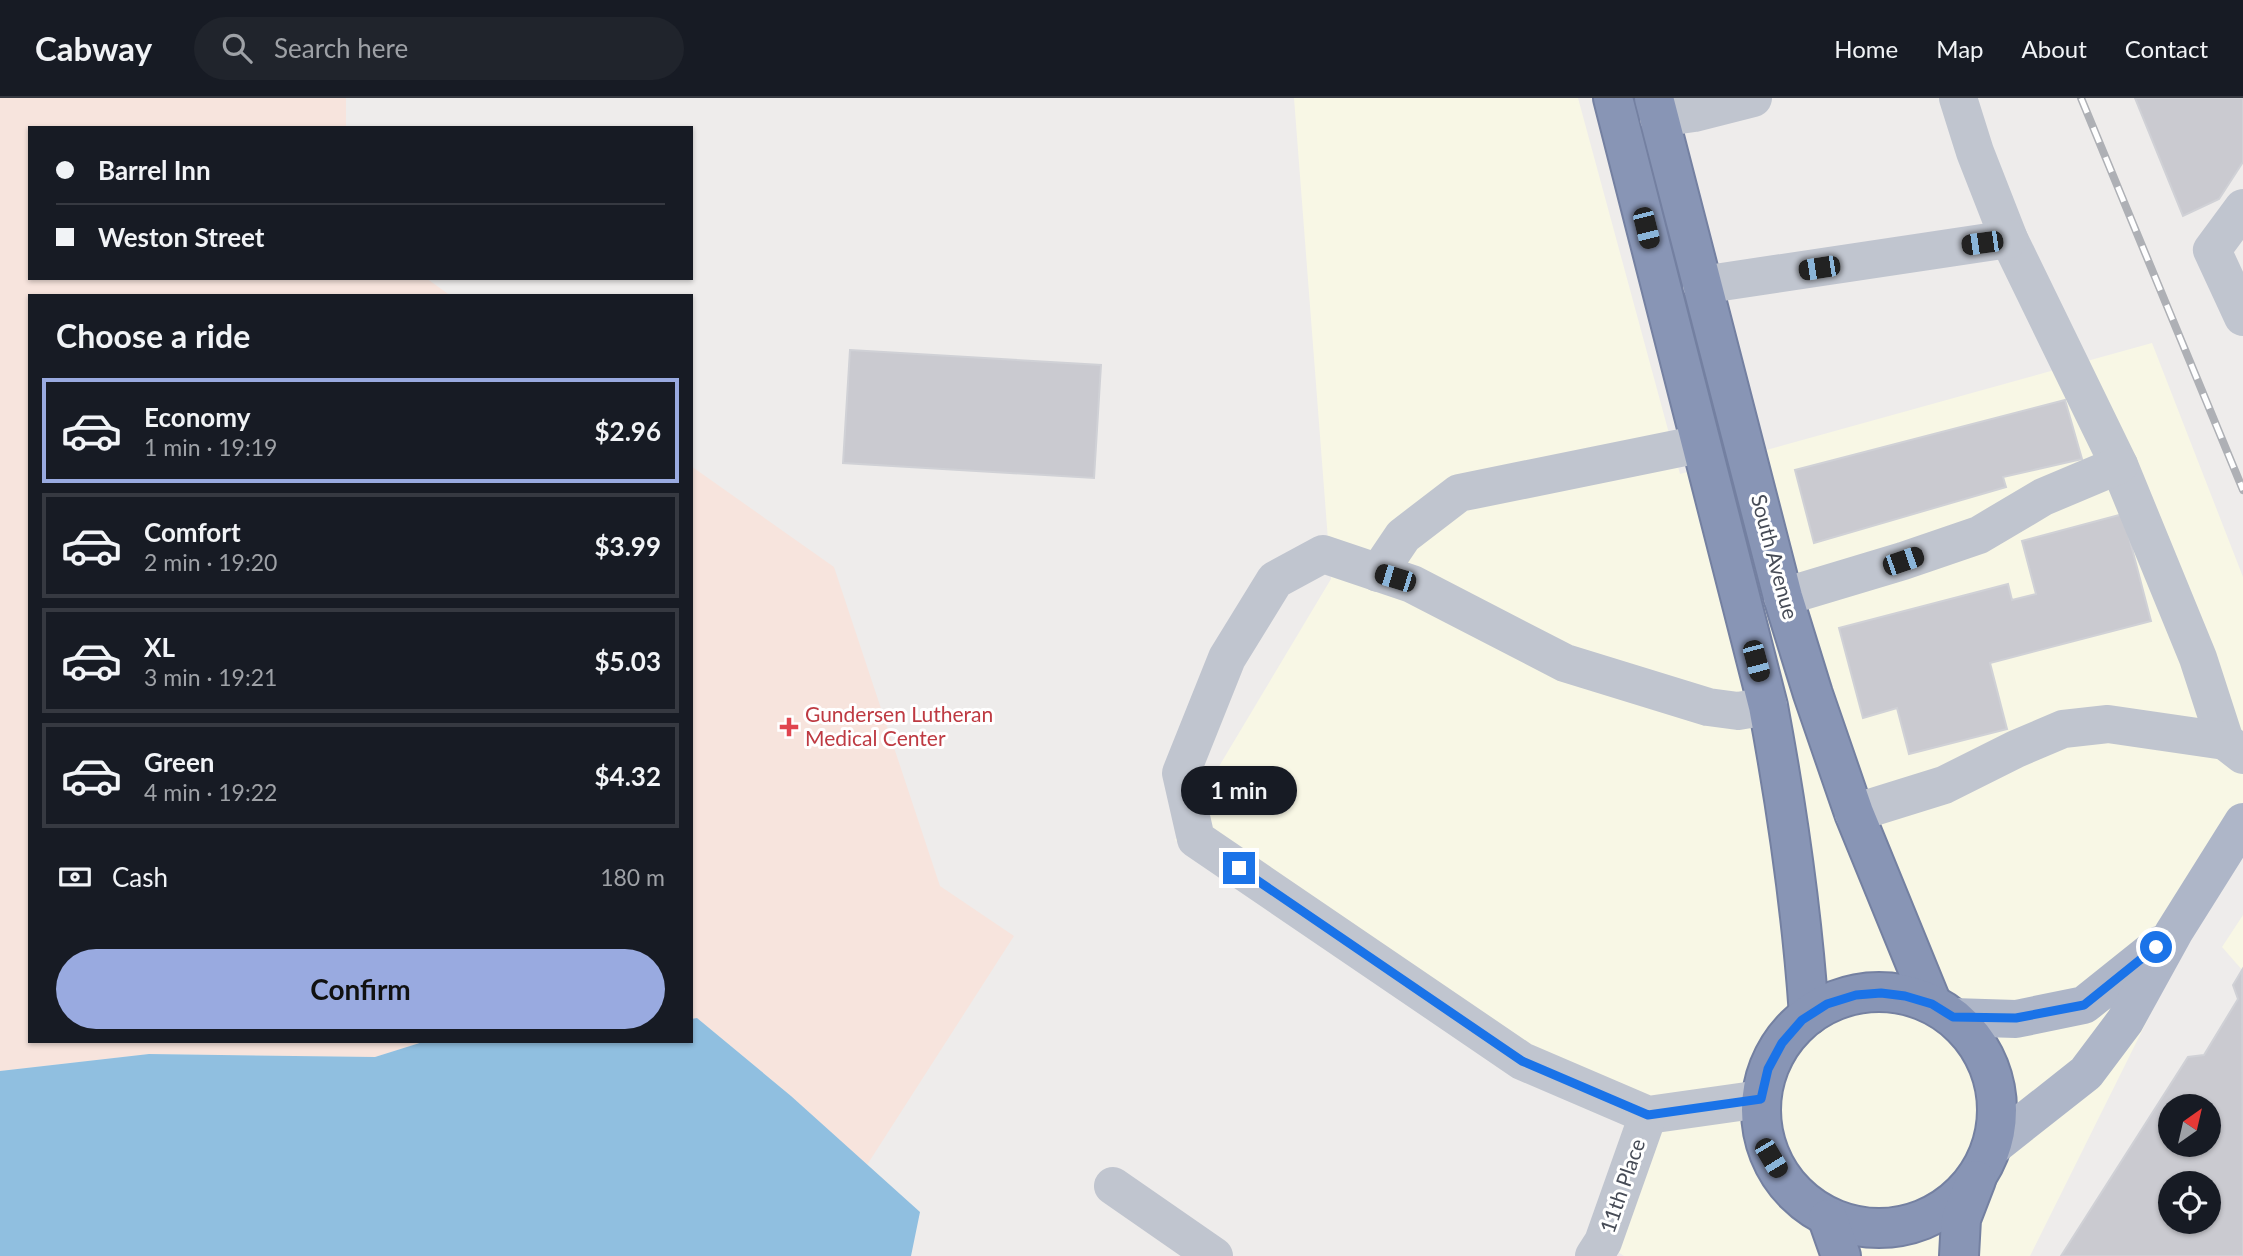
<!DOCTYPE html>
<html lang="en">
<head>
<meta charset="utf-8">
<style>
	body { margin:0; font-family:Lato,sans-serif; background:#20242c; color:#f1f3f6; height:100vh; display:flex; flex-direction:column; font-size:26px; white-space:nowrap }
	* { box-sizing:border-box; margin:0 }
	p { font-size:23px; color:#9ea1a6 }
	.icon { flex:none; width:38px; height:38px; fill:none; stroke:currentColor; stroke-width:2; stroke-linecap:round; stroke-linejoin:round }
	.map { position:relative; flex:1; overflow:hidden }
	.details { position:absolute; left:28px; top:196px; width:665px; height:749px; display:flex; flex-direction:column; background:#171b24; border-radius:0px; box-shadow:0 2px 5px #0004 }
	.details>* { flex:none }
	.top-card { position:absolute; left:28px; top:28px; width:665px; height:154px; border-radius:0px; box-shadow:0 2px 5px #0004; display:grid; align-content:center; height:154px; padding:0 28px; background:#171b24 }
	.needle { width:46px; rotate:34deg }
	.tools { position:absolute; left:2158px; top:996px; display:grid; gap:14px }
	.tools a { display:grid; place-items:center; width:63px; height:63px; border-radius:50%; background:#171b24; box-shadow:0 2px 5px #0004; font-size:35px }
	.end { position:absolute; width:32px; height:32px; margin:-16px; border:9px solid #1a73e8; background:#fff; box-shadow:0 0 0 4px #fff }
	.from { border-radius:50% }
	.bubble { position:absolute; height:49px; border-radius:24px; background:#171b24; box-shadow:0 2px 5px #0004; font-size:23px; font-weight:700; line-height:49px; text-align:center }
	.car { position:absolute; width:21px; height:42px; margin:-21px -10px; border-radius:9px; box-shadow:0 0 5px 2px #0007; background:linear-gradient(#222 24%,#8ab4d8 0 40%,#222 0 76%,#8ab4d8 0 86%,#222 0) }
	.top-card b { display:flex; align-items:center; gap:24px; height:66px; font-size:26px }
	.top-card b+b { border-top:2px solid #363941 }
	.top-card i { width:18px; height:18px; background:#f1f3f6 }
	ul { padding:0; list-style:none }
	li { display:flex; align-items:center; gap:21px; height:105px; margin:0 14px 10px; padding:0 14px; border:4px solid #363941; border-radius:0px }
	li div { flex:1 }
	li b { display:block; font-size:26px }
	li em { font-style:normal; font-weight:700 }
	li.active { border-color:#99aae0 }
	li>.icon { width:63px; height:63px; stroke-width:1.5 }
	h2 { padding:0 28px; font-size:32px; line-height:84px }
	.pay { display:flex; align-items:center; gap:18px; height:77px; padding:0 28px; font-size:26px }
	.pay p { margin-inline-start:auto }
	.action { display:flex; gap:14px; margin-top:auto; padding:14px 28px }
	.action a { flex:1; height:80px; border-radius:42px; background:#99aae0; color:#111; font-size:28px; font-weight:700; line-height:80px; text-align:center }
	header { display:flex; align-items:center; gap:42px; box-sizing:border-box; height:98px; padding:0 35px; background:#171b24; border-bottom:2px solid #363941 }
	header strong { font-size:33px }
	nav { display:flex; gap:38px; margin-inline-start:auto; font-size:24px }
	.search { width:490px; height:63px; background:#20242c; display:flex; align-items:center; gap:18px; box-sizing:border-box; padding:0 24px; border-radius:38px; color:#9ea1a6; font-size:26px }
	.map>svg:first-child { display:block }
	.commercial { fill:#f8f7e5 }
	.medical { fill:#f7e4dd }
	.water { fill:#90bfe0 }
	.building { fill:#cacad0; stroke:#d0d1d6; stroke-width:2; fill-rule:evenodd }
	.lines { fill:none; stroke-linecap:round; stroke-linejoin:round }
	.highway-casing { stroke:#7480a1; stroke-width:42 }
	.minor { stroke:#c0c5cf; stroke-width:38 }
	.major { stroke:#aeb6c8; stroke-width:38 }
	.highway { stroke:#8895b5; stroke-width:38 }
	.rail-casing { stroke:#aeb0b5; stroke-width:8 }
	.rail { stroke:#fff; stroke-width:5; stroke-dasharray:16; stroke-linecap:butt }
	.route { stroke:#1a73e8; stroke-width:9 }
	.health-dot { fill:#e0444e; stroke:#fff; stroke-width:2.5 }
	.labels { text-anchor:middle; stroke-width:6; stroke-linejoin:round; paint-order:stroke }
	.street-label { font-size:21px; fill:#464b56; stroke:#fff }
	.health-label { font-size:21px; fill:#be3a42; stroke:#fff; text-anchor:start }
</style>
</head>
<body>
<header>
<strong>Cabway</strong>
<div class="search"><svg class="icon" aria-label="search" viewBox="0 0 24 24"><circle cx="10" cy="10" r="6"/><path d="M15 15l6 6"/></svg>Search here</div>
<nav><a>Home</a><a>Map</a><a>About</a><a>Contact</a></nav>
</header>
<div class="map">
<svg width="2243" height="1158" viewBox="0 0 2243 1158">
	<rect width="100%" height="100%" fill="#eeeceb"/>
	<g class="commercial">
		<path d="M 1294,0 L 1578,0 L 1680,376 L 2152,245 L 2243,479 L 2243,730 L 2030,1158 L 1624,1158 L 1603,1144 L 1648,1017 L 1268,801 L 1175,742 L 1331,481 Z"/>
		<path d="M 2243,817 L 2243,873 L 2222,849 Z"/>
	</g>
	<g class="medical">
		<path d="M 0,0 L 346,0 L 346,30 L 30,30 L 30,180 L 426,180 L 451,198 L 30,198 L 30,943 L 426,943 L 375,959 L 149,956 L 0,973 Z"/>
		<path d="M 691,368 L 834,469 L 940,788 L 1014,838 L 867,1067 L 791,998 L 697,920 L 691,921 Z"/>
	</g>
	<path class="water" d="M 697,920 L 791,998 L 920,1114 L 911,1158 L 0,1158 L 0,973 L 149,956 L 375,959 L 426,943 L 691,943 L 691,921 Z"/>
	<g class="building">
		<path d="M 2135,0 L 2243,0 L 2243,64 L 2219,101 L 2183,118 Z"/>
		<path d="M 850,252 L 1101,267 L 1094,380 L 843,365 Z"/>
		<path d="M 2065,302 L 2082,361 L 2003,379 L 2006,389 L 1814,445 L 1795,372 Z"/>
		<path d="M 2123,416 L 2151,523 L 1990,565 L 2007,631 L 1909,656 L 1897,610 L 1863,620 L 1839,530 L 2008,486 L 2012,502 L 2036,496 L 2022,443 Z"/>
		<path d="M 2242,872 L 2243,1158 L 2061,1158 L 2188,959 L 2204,957 L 2238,901 L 2233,887 ZM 2170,1008 L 2208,1008 L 2208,1046 L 2170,1046 ZM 2170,1085 L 2208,1085 L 2208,1124 L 2170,1124 Z"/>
	</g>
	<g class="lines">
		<g class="highway-casing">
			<g id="highway">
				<path d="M 1613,0 L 1768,608 C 1787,710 1802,814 1809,917"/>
				<path d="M 1654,0 L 1783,499 L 1813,596 L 1854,715 L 1932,906"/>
				<circle cx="1879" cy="1012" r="118"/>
				<path d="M 1828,1121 L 1841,1158"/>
				<path d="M 1959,1158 L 1961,1121 L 1976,1082"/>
			</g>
		</g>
		<g class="minor">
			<path d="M 1958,0 L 1975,54 L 2009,141 L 2119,367 L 2198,560 L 2225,643 L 2243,657"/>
			<path d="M 1659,20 L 1694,15 L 1753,0"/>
			<path d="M 2243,110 L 2212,152 L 2243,219"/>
			<path d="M 1702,187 L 2009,141"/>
			<path d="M 1378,475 L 1403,438 L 1459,395 L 1700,346"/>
			<path d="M 1783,499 L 1903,463 L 1979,437 L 2043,399 L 2119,367"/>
			<path d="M 1854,715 L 1944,687 L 2016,651 L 2063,631 L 2108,626 L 2225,643"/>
			<path d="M 1761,1001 L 1648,1017 L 1522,963 L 1196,741 L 1181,675 L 1227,560 L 1275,482 L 1323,456 L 1412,486 L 1565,565 L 1708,609 L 1738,613 L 1768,608"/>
			<path d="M 1113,1088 L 1214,1158"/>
			<path d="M 1594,1158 L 1603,1144 L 1648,1017"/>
		</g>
		<g class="major">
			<path d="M 1953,919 L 2016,921 L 2084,907 L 2159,847"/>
			<path d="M 1991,1050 L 2086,975 L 2125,923 L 2174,834 L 2243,724"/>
		</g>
		<use href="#highway" class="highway"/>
		<g class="rail-casing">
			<path id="rail" d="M 2081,0 L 2243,392"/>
		</g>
		<use href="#rail" class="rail"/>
	</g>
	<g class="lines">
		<path class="route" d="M 1239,770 L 1522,963 L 1648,1017 L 1761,1001 L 1768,971 L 1782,945 L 1802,922 L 1827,906 L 1856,897 L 1881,895 L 1905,898 L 1932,906 L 1953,919 L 2016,920 L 2084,907 L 2156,849"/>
	</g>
	<path class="health-dot" d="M785.5 618.5h7v7h7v7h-7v7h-7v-7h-7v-7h7z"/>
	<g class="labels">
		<g class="street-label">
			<text transform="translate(1774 459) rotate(75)" y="7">South Avenue</text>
			<text transform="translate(1623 1088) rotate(-71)" y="7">11th Place</text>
		</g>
		<g class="health-label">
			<text x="805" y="624">Gundersen Lutheran<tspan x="805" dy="24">Medical Center</tspan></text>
		</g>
	</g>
</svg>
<div class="tools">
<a><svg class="needle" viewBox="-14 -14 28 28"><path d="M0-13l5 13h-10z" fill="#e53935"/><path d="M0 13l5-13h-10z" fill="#9ea1a6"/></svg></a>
<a><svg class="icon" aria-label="locate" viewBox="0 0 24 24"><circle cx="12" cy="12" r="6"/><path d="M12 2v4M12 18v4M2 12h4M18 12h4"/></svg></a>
</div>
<i class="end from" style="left:2156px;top:849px"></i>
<i class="end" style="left:1239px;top:770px"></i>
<div class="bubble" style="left:1181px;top:668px;width:116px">1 min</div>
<i class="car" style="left:1646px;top:130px;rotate:166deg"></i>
<i class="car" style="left:1982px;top:145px;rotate:262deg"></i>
<i class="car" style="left:1819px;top:170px;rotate:261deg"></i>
<i class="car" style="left:1903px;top:463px;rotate:71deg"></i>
<i class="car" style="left:1395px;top:480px;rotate:287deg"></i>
<i class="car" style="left:1756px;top:563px;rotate:165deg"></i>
<i class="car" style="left:1771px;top:1060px;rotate:149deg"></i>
<div class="top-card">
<b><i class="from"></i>Barrel Inn</b>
<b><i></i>Weston Street</b>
</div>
<section class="details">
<h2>Choose a ride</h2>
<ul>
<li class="active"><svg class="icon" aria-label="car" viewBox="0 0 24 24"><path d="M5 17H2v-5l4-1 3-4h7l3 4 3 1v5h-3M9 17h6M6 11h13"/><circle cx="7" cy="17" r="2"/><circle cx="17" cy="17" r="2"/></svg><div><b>Economy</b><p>1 min · 19:19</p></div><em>$2.96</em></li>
<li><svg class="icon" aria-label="car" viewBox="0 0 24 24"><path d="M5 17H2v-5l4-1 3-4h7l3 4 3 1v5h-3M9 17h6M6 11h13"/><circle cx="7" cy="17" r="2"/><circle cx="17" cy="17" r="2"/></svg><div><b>Comfort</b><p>2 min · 19:20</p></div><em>$3.99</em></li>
<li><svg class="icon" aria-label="car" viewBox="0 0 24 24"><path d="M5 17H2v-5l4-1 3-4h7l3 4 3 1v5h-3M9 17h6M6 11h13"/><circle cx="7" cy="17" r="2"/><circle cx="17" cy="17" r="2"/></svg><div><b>XL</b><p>3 min · 19:21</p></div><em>$5.03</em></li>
<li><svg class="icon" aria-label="car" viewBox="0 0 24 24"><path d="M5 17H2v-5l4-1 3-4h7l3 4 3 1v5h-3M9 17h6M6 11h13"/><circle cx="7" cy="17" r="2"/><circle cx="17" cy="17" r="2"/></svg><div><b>Green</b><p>4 min · 19:22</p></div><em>$4.32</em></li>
</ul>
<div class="pay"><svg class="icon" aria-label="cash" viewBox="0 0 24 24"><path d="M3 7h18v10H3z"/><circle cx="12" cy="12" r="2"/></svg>Cash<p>180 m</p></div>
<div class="action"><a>Confirm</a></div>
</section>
</div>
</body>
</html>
